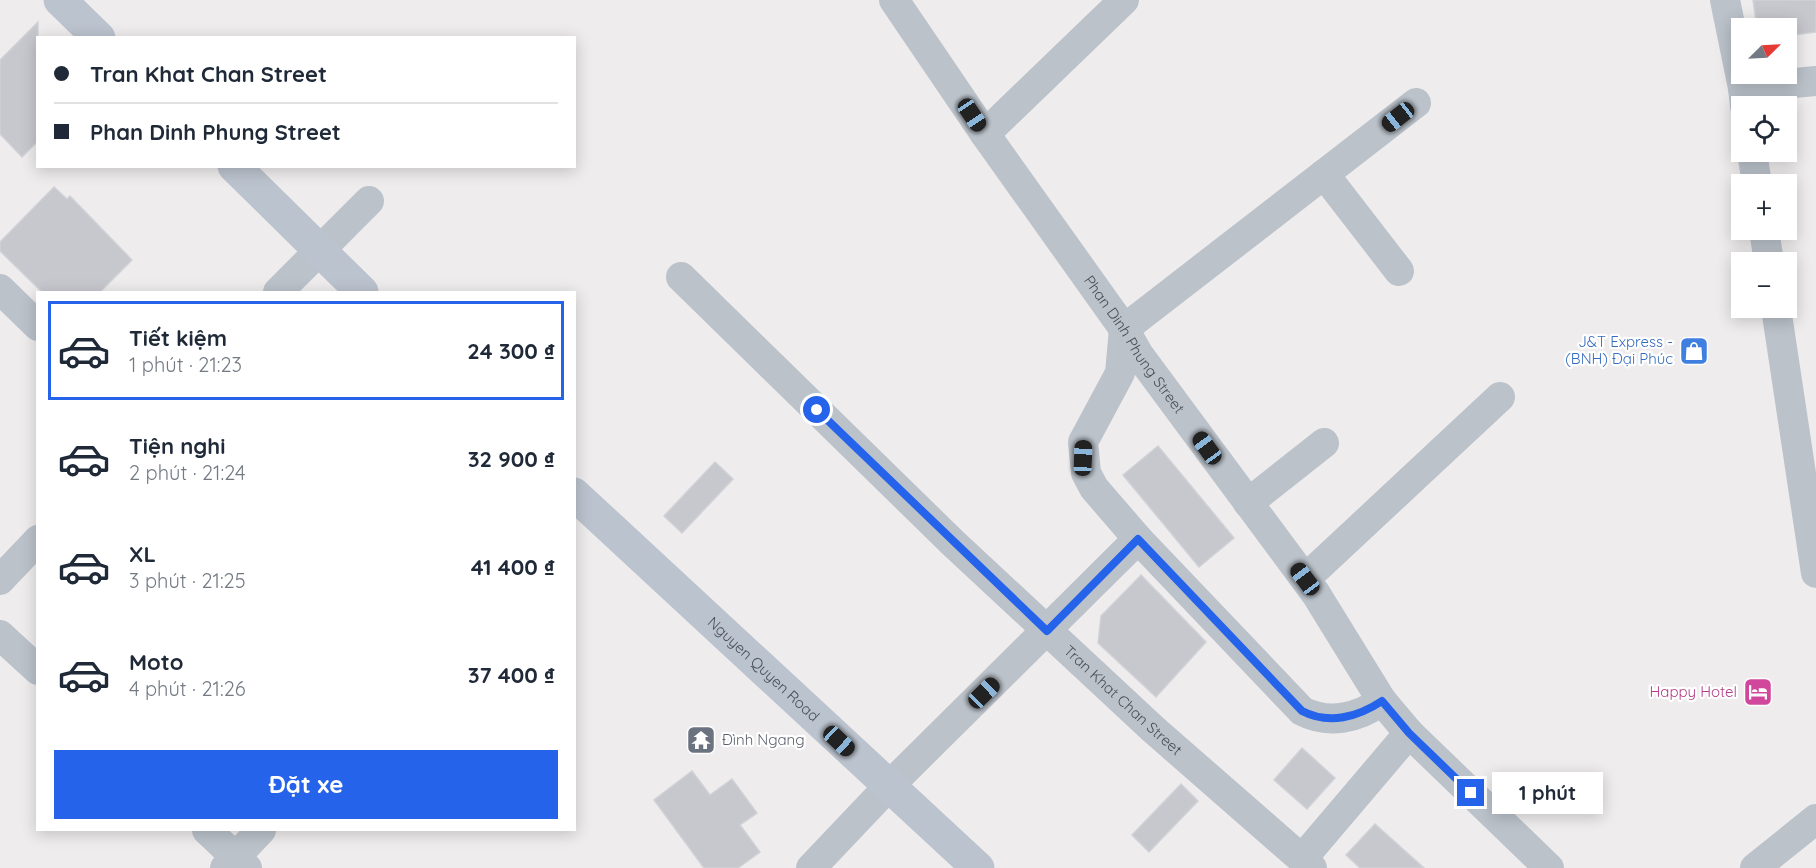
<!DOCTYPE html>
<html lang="vi">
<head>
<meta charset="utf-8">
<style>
	body { margin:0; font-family:Quicksand,sans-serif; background:#f6f6f7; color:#1f2937; height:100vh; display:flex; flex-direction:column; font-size:22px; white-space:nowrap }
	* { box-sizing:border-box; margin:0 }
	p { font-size:20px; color:#747a83 }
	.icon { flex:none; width:33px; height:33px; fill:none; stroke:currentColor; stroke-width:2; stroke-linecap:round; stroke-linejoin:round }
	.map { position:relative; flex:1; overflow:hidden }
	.details { position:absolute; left:36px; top:291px; width:540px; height:540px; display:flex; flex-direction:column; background:#fff; border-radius:0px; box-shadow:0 3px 15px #0003 }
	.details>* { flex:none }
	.banner { position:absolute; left:36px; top:36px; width:540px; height:132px; border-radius:0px; box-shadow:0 3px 15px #0003; display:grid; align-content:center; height:132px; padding:0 18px; background:#fff }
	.needle { width:39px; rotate:66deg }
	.fabs { position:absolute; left:1731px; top:18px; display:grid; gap:12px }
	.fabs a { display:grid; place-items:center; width:66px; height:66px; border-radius:0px; background:#fff; box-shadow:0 3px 15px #0003; font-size:30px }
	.end { position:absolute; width:27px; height:27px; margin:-14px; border:8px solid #2563eb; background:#fff; box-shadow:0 0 0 3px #fff }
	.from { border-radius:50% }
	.bubble { position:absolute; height:42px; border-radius:0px; background:#fff; box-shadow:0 3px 15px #0003; font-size:20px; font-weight:700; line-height:42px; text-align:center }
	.car { position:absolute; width:18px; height:36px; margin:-18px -9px; border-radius:8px; box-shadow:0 0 4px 2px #0007; background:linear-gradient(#222 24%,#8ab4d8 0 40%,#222 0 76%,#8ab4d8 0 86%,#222 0) }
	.banner b { display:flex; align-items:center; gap:21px; height:57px; font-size:22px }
	.banner b+b { border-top:2px solid #e0e1e3 }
	.banner i { width:15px; height:15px; background:#1f2937 }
	ul { padding:10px 0 0; list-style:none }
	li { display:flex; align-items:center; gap:18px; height:99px; margin:0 12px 9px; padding:0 6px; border:3px solid transparent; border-radius:0px }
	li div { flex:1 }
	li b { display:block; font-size:22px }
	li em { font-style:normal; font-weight:700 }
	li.active { border-color:#2563eb }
	li>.icon { width:54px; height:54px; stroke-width:1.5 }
	.cta { display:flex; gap:12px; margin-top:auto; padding:12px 18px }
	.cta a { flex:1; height:69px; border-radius:0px; background:#2563eb; color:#fff; font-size:24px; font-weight:700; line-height:69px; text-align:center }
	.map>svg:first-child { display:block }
	.building { fill:#c7c7ce; stroke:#d0d2d7; stroke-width:1.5 }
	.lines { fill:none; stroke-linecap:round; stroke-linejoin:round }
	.street { stroke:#bbc2ca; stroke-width:30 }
	.secondary { stroke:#bbc3ce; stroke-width:33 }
	.route { stroke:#2563eb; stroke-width:8 }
	.labels { text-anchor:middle; stroke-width:4.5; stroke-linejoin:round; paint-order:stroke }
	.shop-label { font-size:15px; fill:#366cbe; stroke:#fff; text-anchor:end }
	.street-label { font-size:15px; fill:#464e57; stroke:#fff }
	.hotel-label { font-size:15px; fill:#b23c85; stroke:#fff; text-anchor:end }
	.worship-label { font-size:15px; fill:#5b616d; stroke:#fff; text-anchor:start }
</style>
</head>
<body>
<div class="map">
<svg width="1816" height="868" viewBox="0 0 1816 868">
	<rect width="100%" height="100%" fill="#eeecec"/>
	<g class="building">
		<path d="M 1753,0 L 1816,0 L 1816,32 L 1786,36 L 1786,28 L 1757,28 Z"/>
		<path d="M 38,22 L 38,141 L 22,157 L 0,134 L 0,60 Z"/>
		<path d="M 54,187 L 67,199 L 70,196 L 132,260 L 100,292 L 42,292 L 0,251 L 0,242 Z"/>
		<path d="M 1158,446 L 1234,538 L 1199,567 L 1123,475 Z"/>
		<path d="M 715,462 L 733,479 L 682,533 L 664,516 Z"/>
		<path d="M 1141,575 L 1206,642 L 1156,697 L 1098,643 L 1101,616 Z"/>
		<path d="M 1302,748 L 1335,778 L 1307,809 L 1274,780 Z"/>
		<path d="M 692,771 L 710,795 L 732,779 L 757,813 L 740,825 L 760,852 L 738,868 L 704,868 L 654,800 Z"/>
		<path d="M 1181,784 L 1198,801 L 1149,852 L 1132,835 Z"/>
		<path d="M 1375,824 L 1424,868 L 1360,868 L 1346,855 Z"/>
	</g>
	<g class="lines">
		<g class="street">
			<path id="s1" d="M 894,0 L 985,134 L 1124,329 L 1139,355 L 1316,594 L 1382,701 L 1409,733 L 1549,868"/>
			<path d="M 1725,0 L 1743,88"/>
			<path d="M 1745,106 L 1743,88 L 1816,81"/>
			<path d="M 985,134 L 1124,0"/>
			<path d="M 1752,152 L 1757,184"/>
			<path d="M 1324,174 L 1399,271"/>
			<path d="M 1764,230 L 1769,262"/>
			<path id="s2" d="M 681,277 L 953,543 L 1153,729 L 1312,868"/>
			<path d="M 0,289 L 38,326"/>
			<path d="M 278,292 L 369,201"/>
			<path d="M 1776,308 L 1816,573"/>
			<path d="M 1248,503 L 1324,443"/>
			<path d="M 1305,579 L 1500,397"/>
			<path d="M 0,580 L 38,540"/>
			<path d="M 0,635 L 38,670"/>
			<path d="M 1382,701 C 1358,718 1329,725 1302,711 L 1138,539 L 1094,488 L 1086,473 L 1083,442 L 1120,373 L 1124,329 L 1416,103"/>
			<path d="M 207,830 L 247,868"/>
			<path d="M 1302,859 L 1409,733"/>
			<path d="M 225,868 L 261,830"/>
			<path d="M 811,868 L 888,787 L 1138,539"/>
			<path d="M 1755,868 L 1816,819"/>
		</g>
		<g class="secondary">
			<path d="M 60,0 L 99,38"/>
			<path d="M 234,166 L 362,292"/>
			<path id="s3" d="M 574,494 L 978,868"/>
		</g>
	</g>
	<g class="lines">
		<path class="route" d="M 817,410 L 1047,631 L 1138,539 L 1302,711 C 1329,725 1358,717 1382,701 L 1409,733 L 1471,793"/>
	</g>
	<defs>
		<g id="shop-square" transform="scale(1.5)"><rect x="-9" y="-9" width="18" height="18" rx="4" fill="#3f7fe0" stroke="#fff"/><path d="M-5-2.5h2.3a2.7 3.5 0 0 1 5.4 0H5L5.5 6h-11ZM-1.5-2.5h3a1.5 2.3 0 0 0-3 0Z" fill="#fff"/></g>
		<g id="hotel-square" transform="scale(1.5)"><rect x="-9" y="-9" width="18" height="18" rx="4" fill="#d1479c" stroke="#fff"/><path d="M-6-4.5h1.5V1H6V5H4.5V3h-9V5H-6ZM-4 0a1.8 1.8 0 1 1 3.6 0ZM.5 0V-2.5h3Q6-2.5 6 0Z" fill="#fff"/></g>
		<g id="temple-square" transform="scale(1.5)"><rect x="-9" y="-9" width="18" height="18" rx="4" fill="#6b7280" stroke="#fff"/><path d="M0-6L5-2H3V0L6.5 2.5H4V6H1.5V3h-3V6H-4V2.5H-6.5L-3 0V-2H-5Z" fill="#fff"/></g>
	</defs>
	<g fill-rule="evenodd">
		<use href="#shop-square" x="1694" y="351"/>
		<use href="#hotel-square" x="1758" y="692"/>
		<use href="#temple-square" x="701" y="740"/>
	</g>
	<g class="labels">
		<g class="shop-label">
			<text x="1673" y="347">J&amp;T Express -<tspan x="1673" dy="17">(BNH) Đại Phúc</tspan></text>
		</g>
		<g class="street-label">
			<text dy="5" stroke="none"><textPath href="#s1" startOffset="420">Phan Dinh Phung Street</textPath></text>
			<text dy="5" stroke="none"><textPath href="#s3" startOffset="258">Nguyen Quyen Road</textPath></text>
			<text dy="5" stroke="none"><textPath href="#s2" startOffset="612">Tran Khat Chan Street</textPath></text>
		</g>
		<g class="hotel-label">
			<text x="1737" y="697">Happy Hotel</text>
		</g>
		<g class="worship-label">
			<text x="722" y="745">Đình Ngang</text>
		</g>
	</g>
</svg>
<div class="fabs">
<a><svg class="needle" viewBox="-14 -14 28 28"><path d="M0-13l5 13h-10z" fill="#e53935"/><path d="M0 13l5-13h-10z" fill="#747a83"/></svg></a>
<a><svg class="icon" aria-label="locate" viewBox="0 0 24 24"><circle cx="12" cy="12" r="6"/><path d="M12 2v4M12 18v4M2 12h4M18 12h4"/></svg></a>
<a>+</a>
<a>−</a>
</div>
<i class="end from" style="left:817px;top:410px"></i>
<i class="end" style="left:1471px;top:793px"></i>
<div class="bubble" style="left:1492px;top:772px;width:111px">1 phút</div>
<i class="car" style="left:972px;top:115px;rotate:146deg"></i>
<i class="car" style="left:1398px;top:117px;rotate:232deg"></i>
<i class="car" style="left:1207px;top:448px;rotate:324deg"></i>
<i class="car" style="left:1083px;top:458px;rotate:2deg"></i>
<i class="car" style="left:1305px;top:579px;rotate:323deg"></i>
<i class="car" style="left:984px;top:693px;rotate:46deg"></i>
<i class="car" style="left:839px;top:741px;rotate:133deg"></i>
<div class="banner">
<b><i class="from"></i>Tran Khat Chan Street</b>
<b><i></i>Phan Dinh Phung Street</b>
</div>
<section class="details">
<ul>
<li class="active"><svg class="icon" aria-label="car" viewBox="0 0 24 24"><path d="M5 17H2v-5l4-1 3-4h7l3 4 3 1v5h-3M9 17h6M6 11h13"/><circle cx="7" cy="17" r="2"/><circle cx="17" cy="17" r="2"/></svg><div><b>Tiết kiệm</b><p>1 phút · 21:23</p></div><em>24 300 ₫</em></li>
<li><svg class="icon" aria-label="car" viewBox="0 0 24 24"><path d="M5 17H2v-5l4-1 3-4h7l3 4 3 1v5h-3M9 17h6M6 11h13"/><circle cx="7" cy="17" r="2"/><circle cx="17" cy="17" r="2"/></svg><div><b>Tiện nghi</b><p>2 phút · 21:24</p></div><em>32 900 ₫</em></li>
<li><svg class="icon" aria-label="car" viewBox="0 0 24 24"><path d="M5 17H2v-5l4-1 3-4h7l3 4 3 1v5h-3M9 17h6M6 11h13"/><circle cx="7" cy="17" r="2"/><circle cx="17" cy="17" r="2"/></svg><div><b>XL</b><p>3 phút · 21:25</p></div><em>41 400 ₫</em></li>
<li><svg class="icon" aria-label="car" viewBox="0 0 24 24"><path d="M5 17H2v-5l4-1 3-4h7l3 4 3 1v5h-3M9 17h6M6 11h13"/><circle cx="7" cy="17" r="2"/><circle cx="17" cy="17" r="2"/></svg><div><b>Moto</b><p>4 phút · 21:26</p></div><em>37 400 ₫</em></li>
</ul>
<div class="cta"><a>Đặt xe</a></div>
</section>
</div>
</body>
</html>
